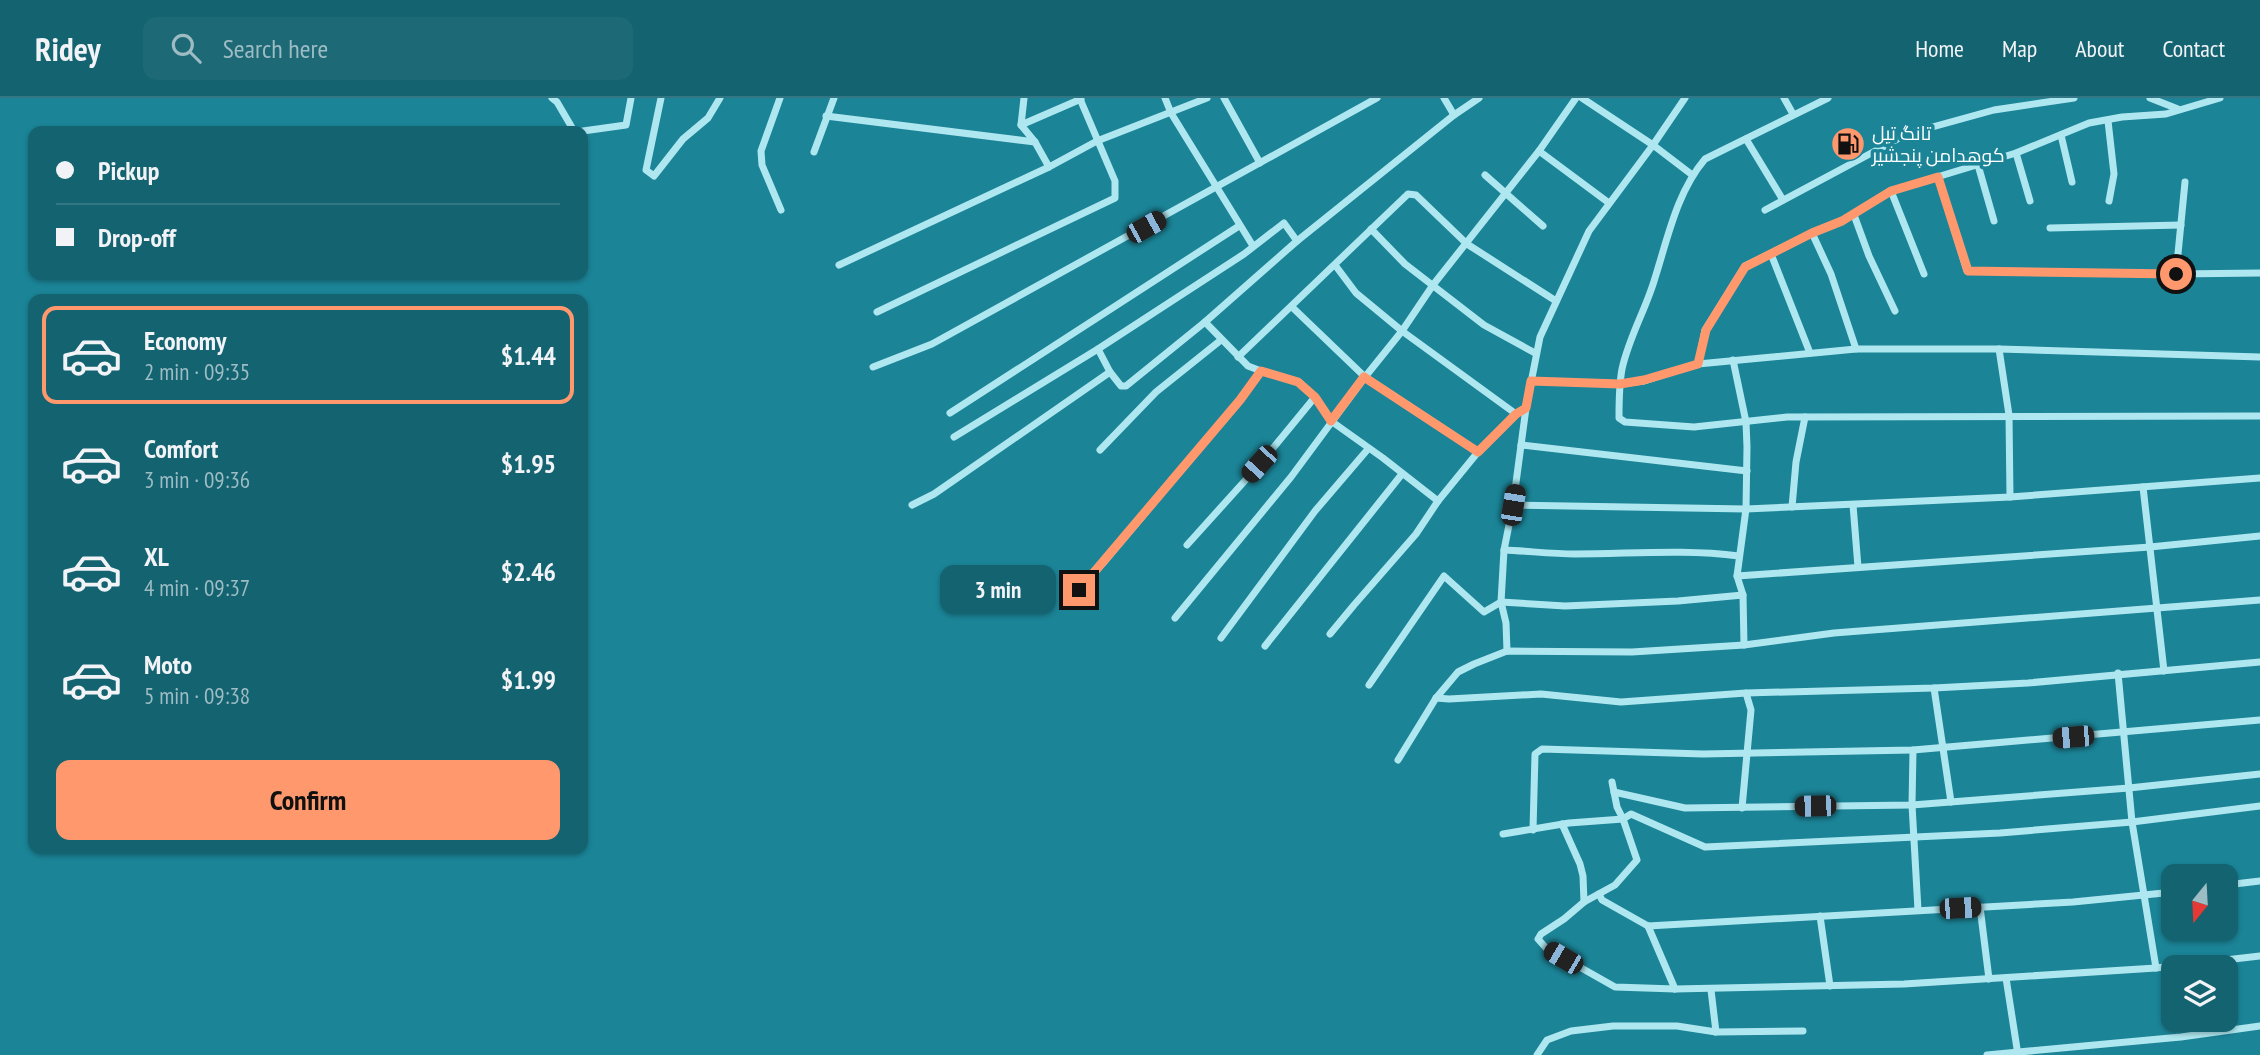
<!DOCTYPE html>
<html lang="en">
<head>
<meta charset="utf-8">
<style>
	body { margin:0; font-family:"PT Sans Narrow",Cairo,sans-serif; background:#1d6976; color:#f1f3f6; height:100vh; display:flex; flex-direction:column; font-size:26px; white-space:nowrap }
	* { box-sizing:border-box; margin:0 }
	p { font-size:23px; color:#9dbcc3 }
	.icon { flex:none; width:38px; height:38px; fill:none; stroke:currentColor; stroke-width:2; stroke-linecap:round; stroke-linejoin:round }
	.map { position:relative; flex:1; overflow:hidden }
	.details { position:absolute; left:28px; top:196px; width:560px; height:560px; display:flex; flex-direction:column; background:#146371; border-radius:14px; box-shadow:0 2px 5px #0004 }
	.details>* { flex:none }
	.guide { position:absolute; left:28px; top:28px; width:560px; height:154px; border-radius:14px; box-shadow:0 2px 5px #0004; display:grid; align-content:center; height:154px; padding:0 28px; background:#146371 }
	.needle { width:46px; rotate:198deg }
	.controls { position:absolute; left:2161px; top:766px; display:grid; gap:14px }
	.controls a { display:grid; place-items:center; width:77px; height:77px; border-radius:14px; background:#146371; box-shadow:0 2px 5px #0004; font-size:35px }
	.end { position:absolute; width:32px; height:32px; margin:-16px; border:9px solid #ff996d; background:#111; box-shadow:0 0 0 4px #111 }
	.from { border-radius:50% }
	.bubble { position:absolute; height:49px; border-radius:14px; background:#146371; box-shadow:0 2px 5px #0004; font-size:23px; font-weight:800; line-height:49px; text-align:center }
	.car { position:absolute; width:21px; height:42px; margin:-21px -10px; border-radius:9px; box-shadow:0 0 5px 2px #0007; background:linear-gradient(#222 24%,#8ab4d8 0 40%,#222 0 76%,#8ab4d8 0 86%,#222 0) }
	.guide b { display:flex; align-items:center; gap:24px; height:66px; font-size:26px }
	.guide b+b { border-top:2px solid #337784 }
	.guide i { width:18px; height:18px; background:#f1f3f6 }
	ul { padding:12px 0 0; list-style:none }
	li { display:flex; align-items:center; gap:21px; height:98px; margin:0 14px 10px; padding:0 14px; border:4px solid transparent; border-radius:14px }
	li div { flex:1 }
	li b { display:block; font-size:26px }
	li em { font-style:normal; font-weight:800 }
	li.current { border-color:#ff996d }
	li>.icon { width:63px; height:63px; stroke-width:1.5 }
	.primary-button { display:flex; gap:14px; margin-top:auto; padding:14px 28px }
	.primary-button a { flex:1; height:80px; border-radius:14px; background:#ff996d; color:#111; font-size:28px; font-weight:800; line-height:80px; text-align:center }
	header { display:flex; align-items:center; gap:42px; box-sizing:border-box; height:98px; padding:0 35px; background:#146371; border-bottom:2px solid #337784 }
	header strong { font-size:33px }
	nav { display:flex; gap:38px; margin-inline-start:auto; font-size:24px }
	.search { width:490px; height:63px; background:#1d6976; display:flex; align-items:center; gap:18px; box-sizing:border-box; padding:0 24px; border-radius:14px; color:#9dbcc3; font-size:26px }
	.map>svg:first-child { display:block }
	.lines { fill:none; stroke-linecap:round; stroke-linejoin:round }
	.minor { stroke:#afe7f0; stroke-width:7 }
	.route { stroke:#ff996d; stroke-width:9 }
	.labels { text-anchor:middle; stroke-width:7; stroke-linejoin:round; paint-order:stroke }
	.poi-label { font-size:19px; fill:#fff; stroke:#1b8497; text-anchor:start }
</style>
</head>
<body>
<header>
<strong>Ridey</strong>
<div class="search"><svg class="icon" aria-label="search" viewBox="0 0 24 24"><circle cx="10" cy="10" r="6"/><path d="M15 15l6 6"/></svg>Search here</div>
<nav><a>Home</a><a>Map</a><a>About</a><a>Contact</a></nav>
</header>
<div class="map">
<svg width="2260" height="957" viewBox="0 0 2260 957">
	<rect width="100%" height="100%" fill="#1b8497"/>
	<g class="lines">
		<g class="minor">
			<path d="M 552,0 L 557,4 L 574,33"/>
			<path d="M 661,0 L 646,72 L 654,78 L 683,41 L 708,20 L 720,0"/>
			<path d="M 780,0 L 761,53 L 762,67 L 781,112"/>
			<path d="M 1024,0 L 1021,27 L 1035,44 L 1049,69"/>
			<path d="M 1165,0 L 1171,15 L 1253,148"/>
			<path d="M 1224,0 L 1260,65"/>
			<path d="M 1444,0 L 1454,17"/>
			<path d="M 1582,0 L 1653,47 L 1691,76"/>
			<path d="M 1784,0 L 1793,16"/>
			<path d="M 1828,0 L 1705,61 C 1677,94 1668,139 1655,180 C 1646,211 1629,239 1622,271 C 1619,287 1619,304 1619,320 L 1625,324 L 1694,329 L 1787,319 L 2260,318"/>
			<path d="M 2150,0 L 2178,11"/>
			<path d="M 826,18 L 1035,44"/>
			<path d="M 2108,23 L 2114,76 L 2109,103"/>
			<path d="M 1021,27 L 1081,1"/>
			<path d="M 583,33 L 626,27 L 631,0"/>
			<path d="M 2061,37 L 2072,84"/>
			<path d="M 1746,41 L 1783,102"/>
			<path d="M 1539,53 L 1609,105"/>
			<path d="M 814,54 L 834,0"/>
			<path d="M 2016,55 L 2030,103"/>
			<path d="M 1978,67 L 1994,123"/>
			<path d="M 1485,77 L 1543,128"/>
			<path d="M 1938,79 L 1967,173 L 2176,176 L 2260,175"/>
			<path d="M 1891,93 L 1924,176"/>
			<path d="M 1765,112 L 1907,36 L 1994,12 L 2074,0"/>
			<path d="M 1854,117 L 1869,158 L 1895,213"/>
			<path d="M 2050,130 L 2181,127"/>
			<path d="M 1371,131 L 1405,166 L 1484,227 L 1535,255"/>
			<path d="M 1812,135 L 1831,176 L 1856,251"/>
			<path d="M 1771,156 L 1810,255"/>
			<path d="M 839,167 L 1049,69 L 1097,43 L 1207,0"/>
			<path d="M 1335,167 L 1356,195 L 1402,233 L 1516,316"/>
			<path d="M 2176,176 L 2185,84"/>
			<path d="M 1292,209 L 1365,279 L 1478,354"/>
			<path d="M 877,214 L 1115,100 L 1115,83 L 1080,1"/>
			<path d="M 1205,224 L 1248,268 L 1261,273 L 1299,284 L 1315,299 L 1331,323 L 1383,360 L 1438,403"/>
			<path d="M 1098,251 L 1110,274 L 1121,288 L 1126,288 L 1205,224 L 1297,143 L 1454,17 L 1479,0"/>
			<path d="M 1999,251 L 2009,317 L 2010,399"/>
			<path d="M 1238,259 L 1408,96 L 1416,97 L 1467,146 L 1556,203"/>
			<path d="M 1733,262 L 1746,324 L 1747,349 L 1746,411 L 1737,478 L 1743,497 L 1744,547"/>
			<path d="M 1698,266 L 1705,232 L 1745,168 L 1812,135 L 1842,123 L 1891,93 L 2016,55 L 2089,25 L 2122,19 L 2166,16 L 2220,0"/>
			<path d="M 873,269 L 932,246 L 1377,0"/>
			<path d="M 1531,283 L 1620,286 L 1644,283 L 1698,266 L 1856,251 L 1999,251 L 2260,259"/>
			<path d="M 950,315 L 1239,128"/>
			<path d="M 954,339 L 1098,251 L 1244,156 L 1284,125 L 1297,143"/>
			<path d="M 1521,347 L 1747,373"/>
			<path d="M 1100,352 L 1156,294 L 1221,242"/>
			<path d="M 2143,389 L 2164,573"/>
			<path d="M 912,407 L 934,396 L 1110,274"/>
			<path d="M 1513,407 L 1746,411 L 2010,399 L 2260,380"/>
			<path d="M 1853,407 L 1858,469"/>
			<path d="M 1792,409 L 1796,364 L 1805,319"/>
			<path d="M 1187,447 L 1260,366 L 1315,299"/>
			<path d="M 1504,452 C 1528,453 1552,456 1575,456 C 1631,456 1683,451 1739,458"/>
			<path d="M 1737,478 L 2150,449 L 2260,438"/>
			<path d="M 1066,506 L 1104,464 L 1240,302 L 1261,273"/>
			<path d="M 1175,520 L 1291,379 L 1365,279 L 1402,233 L 1433,187 L 1539,53 L 1576,0"/>
			<path d="M 1330,536 L 1354,507 L 1416,436 L 1438,403 L 1478,354 L 1516,316 L 1526,310"/>
			<path d="M 1221,540 L 1315,413 L 1368,351"/>
			<path d="M 1265,548 L 1402,376"/>
			<path d="M 1507,553 L 1506,525 L 1501,504 L 1504,452 L 1513,407 L 1526,310 L 1540,239 L 1589,133 L 1653,47 L 1685,0"/>
			<path d="M 2118,575 L 2132,724 L 2156,870"/>
			<path d="M 1369,587 L 1444,478 L 1484,514 L 1501,504 L 1565,508 L 1678,503 L 1743,497"/>
			<path d="M 1934,590 L 1951,704"/>
			<path d="M 1436,600 L 1449,601 L 1541,596 L 1621,604 L 1746,595 L 1934,590 L 2028,585 L 2260,564"/>
			<path d="M 1913,652 L 1912,707 L 1918,812"/>
			<path d="M 1398,662 L 1436,600 L 1458,574 L 1474,566 L 1507,553 L 1632,554 L 1744,547 L 1834,535 L 2260,502"/>
			<path d="M 1614,694 L 1685,710 L 1912,707 L 2129,690 L 2260,676"/>
			<path d="M 2260,708 L 2132,724 L 2000,735 L 1705,749 L 1631,716 L 1623,721 L 1637,762 L 1615,787 L 1584,804 L 1564,821 L 1541,836 L 1538,841 L 1546,850 L 1615,889 L 1675,891 L 1904,886 L 2156,870 L 2260,858"/>
			<path d="M 1742,710 L 1751,612 L 1746,595"/>
			<path d="M 1562,726 L 1580,766 L 1583,778 L 1584,804"/>
			<path d="M 1533,732 L 1535,656 L 1542,651 L 1703,656 L 1913,652 L 2260,622"/>
			<path d="M 1503,736 L 1569,725 L 1623,721 L 1617,709 L 1612,684"/>
			<path d="M 2226,787 L 2260,783"/>
			<path d="M 1599,796 L 1602,802 L 1648,828 L 2073,804 L 2174,794"/>
			<path d="M 1980,809 L 1989,881"/>
			<path d="M 1820,818 L 1830,888"/>
			<path d="M 1648,828 L 1675,891"/>
			<path d="M 2006,880 L 2018,957"/>
			<path d="M 1711,892 L 1716,934"/>
			<path d="M 1537,957 L 1547,942 L 1571,933 L 1613,928 L 1677,928 L 1716,934 L 1803,933"/>
			<path d="M 1987,957 L 2181,939 L 2260,928"/>
		</g>
	</g>
	<g class="lines">
		<path class="route" d="M 1079,492 L 1240,302 L 1261,273 L 1298,284 L 1315,299 L 1331,323 L 1364,279 L 1478,354 L 1516,316 L 1526,310 L 1531,283 L 1620,286 L 1644,282 L 1698,266 L 1706,232 L 1745,169 L 1812,135 L 1842,123 L 1891,93 L 1938,79 L 1968,173 L 2176,176"/>
	</g>
	<defs>
		<g id="fuel-disc" transform="scale(1.75)"><circle r="9.5" fill="#ff996d" stroke="#1b8497"/><path d="M-5.5-6h7V0h2V4h1.3V-2.5L3-4.5l.8-.8L6-3V5H2.5V1h-1V6h-7ZM-4.2-4.7v3.2H.2V-4.7Z" fill="#111"/></g>
	</defs>
	<g fill-rule="evenodd">
		<use href="#fuel-disc" x="1848" y="46"/>
	</g>
	<g class="labels">
		<g class="poi-label">
			<text x="1872" y="42">تانگ تیل<tspan x="1872" dy="22">کوهدامن پنجشیر</tspan></text>
		</g>
	</g>
</svg>
<div class="controls">
<a><svg class="needle" viewBox="-14 -14 28 28"><path d="M0-13l5 13h-10z" fill="#e53935"/><path d="M0 13l5-13h-10z" fill="#9dbcc3"/></svg></a>
<a><svg class="icon" aria-label="layers" viewBox="0 0 24 24"><path d="M12 4l9 5-9 5-9-5zM3 14l9 5 9-5"/></svg></a>
</div>
<i class="end from" style="left:2176px;top:176px"></i>
<i class="end" style="left:1079px;top:492px"></i>
<div class="bubble" style="left:940px;top:467px;width:116px">3 min</div>
<i class="car" style="left:1146px;top:129px;rotate:61deg"></i>
<i class="car" style="left:1259px;top:366px;rotate:222deg"></i>
<i class="car" style="left:1513px;top:407px;rotate:9deg"></i>
<i class="car" style="left:2073px;top:639px;rotate:265deg"></i>
<i class="car" style="left:1815px;top:708px;rotate:269deg"></i>
<i class="car" style="left:1960px;top:810px;rotate:87deg"></i>
<i class="car" style="left:1563px;top:860px;rotate:300deg"></i>
<div class="guide">
<b><i class="from"></i>Pickup</b>
<b><i></i>Drop-off</b>
</div>
<section class="details">
<ul>
<li class="current"><svg class="icon" aria-label="car" viewBox="0 0 24 24"><path d="M5 17H2v-5l4-1 3-4h7l3 4 3 1v5h-3M9 17h6M6 11h13"/><circle cx="7" cy="17" r="2"/><circle cx="17" cy="17" r="2"/></svg><div><b>Economy</b><p>2 min · 09:35</p></div><em>$1.44</em></li>
<li><svg class="icon" aria-label="car" viewBox="0 0 24 24"><path d="M5 17H2v-5l4-1 3-4h7l3 4 3 1v5h-3M9 17h6M6 11h13"/><circle cx="7" cy="17" r="2"/><circle cx="17" cy="17" r="2"/></svg><div><b>Comfort</b><p>3 min · 09:36</p></div><em>$1.95</em></li>
<li><svg class="icon" aria-label="car" viewBox="0 0 24 24"><path d="M5 17H2v-5l4-1 3-4h7l3 4 3 1v5h-3M9 17h6M6 11h13"/><circle cx="7" cy="17" r="2"/><circle cx="17" cy="17" r="2"/></svg><div><b>XL</b><p>4 min · 09:37</p></div><em>$2.46</em></li>
<li><svg class="icon" aria-label="car" viewBox="0 0 24 24"><path d="M5 17H2v-5l4-1 3-4h7l3 4 3 1v5h-3M9 17h6M6 11h13"/><circle cx="7" cy="17" r="2"/><circle cx="17" cy="17" r="2"/></svg><div><b>Moto</b><p>5 min · 09:38</p></div><em>$1.99</em></li>
</ul>
<div class="primary-button"><a>Confirm</a></div>
</section>
</div>
</body>
</html>
